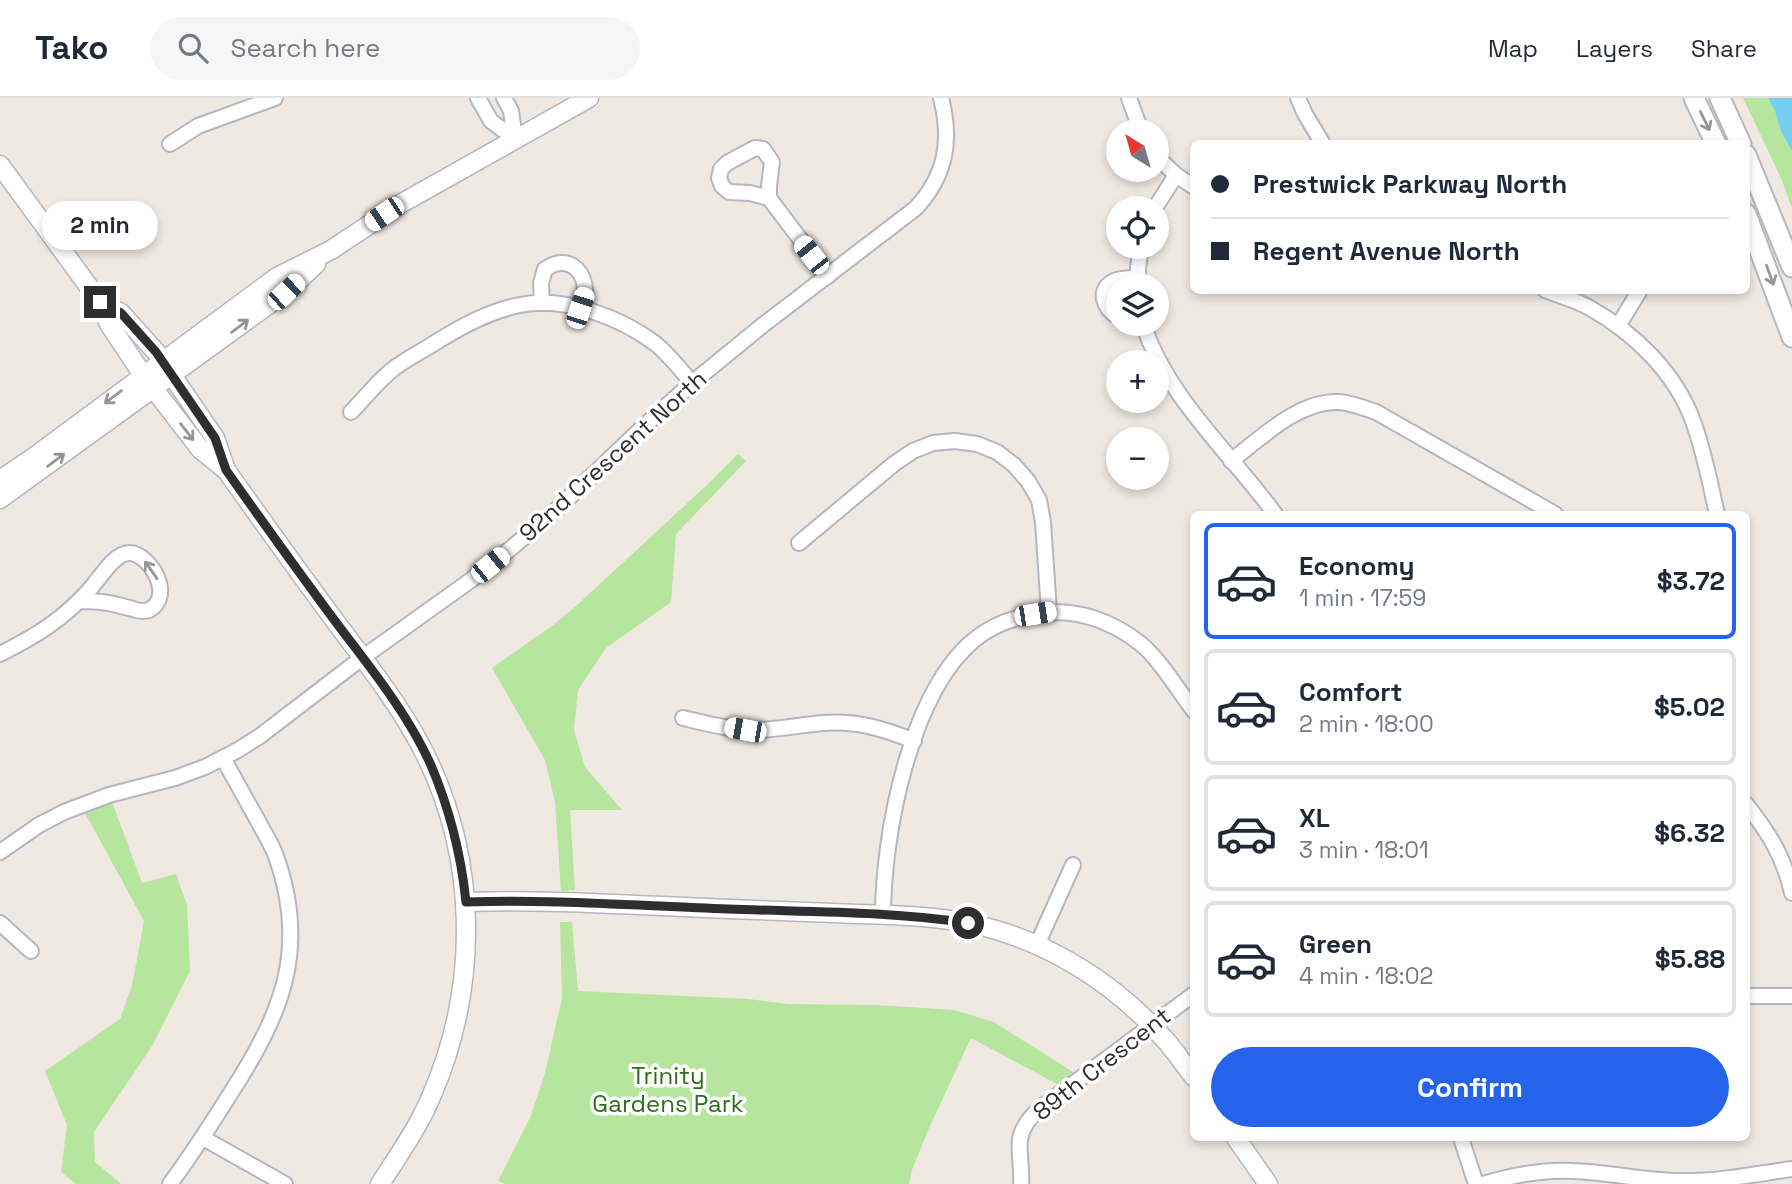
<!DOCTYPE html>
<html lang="en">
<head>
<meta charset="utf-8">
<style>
	body { margin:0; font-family:"Space Grotesk",sans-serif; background:#f6f6f7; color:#1f2937; height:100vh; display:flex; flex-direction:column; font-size:26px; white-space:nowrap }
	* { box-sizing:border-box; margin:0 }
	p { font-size:23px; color:#747a83 }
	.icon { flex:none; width:38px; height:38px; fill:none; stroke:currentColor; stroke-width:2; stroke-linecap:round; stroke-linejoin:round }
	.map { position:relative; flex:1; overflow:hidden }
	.panel { position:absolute; left:1190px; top:413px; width:560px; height:630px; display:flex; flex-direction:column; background:#fff; border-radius:10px; box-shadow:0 4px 10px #0003 }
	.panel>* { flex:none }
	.top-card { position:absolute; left:1190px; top:42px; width:560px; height:154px; border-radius:10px; box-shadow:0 4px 10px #0003; display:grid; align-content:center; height:154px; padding:0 21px; background:#fff }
	.needle { width:46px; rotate:323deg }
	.fabs { position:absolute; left:1106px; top:21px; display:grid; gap:14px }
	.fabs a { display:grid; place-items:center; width:63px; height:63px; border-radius:50%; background:#fff; box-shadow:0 4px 10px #0003; font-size:35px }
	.end { position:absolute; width:32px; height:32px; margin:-16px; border:9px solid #2e2e2e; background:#fff; box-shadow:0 0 0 4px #fff }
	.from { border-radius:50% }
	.bubble { position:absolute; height:49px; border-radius:24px; background:#fff; box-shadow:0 4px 10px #0003; font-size:23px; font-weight:700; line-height:49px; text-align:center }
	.car { position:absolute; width:21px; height:42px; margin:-21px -10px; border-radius:9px; box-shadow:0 0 5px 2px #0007; background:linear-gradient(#fff 24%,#345 0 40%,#fff 0 76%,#345 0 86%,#fff 0) }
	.top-card b { display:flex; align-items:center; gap:24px; height:66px; font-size:26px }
	.top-card b+b { border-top:2px solid #e0e1e3 }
	.top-card i { width:18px; height:18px; background:#1f2937 }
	ul { padding:12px 0 0; list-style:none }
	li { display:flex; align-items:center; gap:21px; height:116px; margin:0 14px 10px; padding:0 7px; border:4px solid #e0e1e3; border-radius:10px }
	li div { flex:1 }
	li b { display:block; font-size:26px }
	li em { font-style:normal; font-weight:700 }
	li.on { border-color:#2563eb }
	li>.icon { width:63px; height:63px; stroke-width:1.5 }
	.button { display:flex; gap:14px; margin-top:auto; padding:14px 21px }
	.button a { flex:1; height:80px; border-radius:42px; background:#2563eb; color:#fff; font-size:28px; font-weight:700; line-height:80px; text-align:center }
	header { display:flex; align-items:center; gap:42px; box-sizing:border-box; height:98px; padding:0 35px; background:#fff; border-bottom:2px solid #e0e1e3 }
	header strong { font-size:33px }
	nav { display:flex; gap:38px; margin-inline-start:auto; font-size:24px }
	.search { width:490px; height:63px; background:#f6f6f7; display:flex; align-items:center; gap:18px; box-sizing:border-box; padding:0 24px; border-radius:38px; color:#747a83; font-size:26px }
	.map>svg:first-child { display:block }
	.green { fill:#b6e59e }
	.water { fill:#75cff0 }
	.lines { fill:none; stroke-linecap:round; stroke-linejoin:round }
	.minor-casing { stroke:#b4b7c1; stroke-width:18 }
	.tertiary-casing { stroke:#b4b7c1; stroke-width:21 }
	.secondary-casing { stroke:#b4b7c1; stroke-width:23 }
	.minor { stroke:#fff; stroke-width:14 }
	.tertiary { stroke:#fff; stroke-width:18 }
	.secondary { stroke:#fff; stroke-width:19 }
	.oneway { stroke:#969696 }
	.route { stroke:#2e2e2e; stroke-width:9 }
	.labels { text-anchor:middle; stroke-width:7; stroke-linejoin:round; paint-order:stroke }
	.street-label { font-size:24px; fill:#2e2e2e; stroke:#fff }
	.park-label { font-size:24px; fill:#2c6e1b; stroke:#fff }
</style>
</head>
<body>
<header>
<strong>Tako</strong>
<div class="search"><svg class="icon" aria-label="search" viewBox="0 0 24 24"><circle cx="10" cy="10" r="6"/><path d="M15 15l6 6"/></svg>Search here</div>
<nav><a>Map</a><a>Layers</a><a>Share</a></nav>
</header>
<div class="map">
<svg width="1792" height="1086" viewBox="0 0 1792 1086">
	<rect width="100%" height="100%" fill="#efe9e1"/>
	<g class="green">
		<path d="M 1743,0 L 1792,0 L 1792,110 L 1781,80 Z"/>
		<path d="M 738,356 L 746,363 L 676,436 L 671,504 L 606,550 L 578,592 L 574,632 L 585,669 L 622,712 L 570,712 L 575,792 L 561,793 L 555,704 L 545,662 L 492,570 L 553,527 L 575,509 L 708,386 Z"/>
		<path d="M 112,704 L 142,785 L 176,776 L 187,807 L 190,873 L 152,948 L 94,1034 L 95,1064 L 121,1086 L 76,1086 L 61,1074 L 67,1027 L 45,973 L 120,921 L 132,888 L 144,823 L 85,715 Z"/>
		<path d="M 560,824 L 572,824 L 578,893 L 748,901 L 788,906 L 876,907 L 954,912 L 994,924 L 1073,974 L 1057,986 L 971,940 L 929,1030 L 912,1072 L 909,1086 L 506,1086 L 498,1083 L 530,1020 L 545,975 L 562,900 Z"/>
	</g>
	<path class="water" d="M 1768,0 L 1792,0 L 1792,53 L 1781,33 L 1775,13 Z"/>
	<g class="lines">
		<g class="minor-casing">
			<g id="minor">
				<path d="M 478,0 L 491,23 L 515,41"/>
				<path d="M 504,0 L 511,13 L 515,41"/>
				<path d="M 1129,0 L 1141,33"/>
				<path d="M 1298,0 L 1305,16 L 1323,46"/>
				<path d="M 170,46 L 198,28 L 275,0"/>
				<path d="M 755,50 L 763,51 L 772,64 L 769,88 L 769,100 L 750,95 L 729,94 L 722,88 L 719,80 L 721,71 L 727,65 Z"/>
				<path d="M 1157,59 L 1176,77 L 1194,89"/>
				<path d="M 769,100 L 828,178"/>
				<path d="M 1155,110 L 1176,77"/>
				<path d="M 1138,187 L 1138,170 L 1141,149"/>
				<path d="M 1545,192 C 1560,198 1576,202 1590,210 C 1634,235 1675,274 1693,323 C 1704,353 1710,385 1717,416"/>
				<path d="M 542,205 L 541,185 L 545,171 C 545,171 554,166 555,166 C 573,161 585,176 585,193 C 585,198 582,204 580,210"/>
				<path d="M 1118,219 C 1104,211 1096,192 1114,183 C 1120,180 1130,180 1137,180"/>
				<path d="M 1143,226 C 1168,301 1230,354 1275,416"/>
				<path d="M 1618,228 L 1640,192"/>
				<path d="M 351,314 C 364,301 377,284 392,272 C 404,262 419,255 433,246 C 460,229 489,213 520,207 C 565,198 620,219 656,246 C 669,257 681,272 692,285"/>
				<path d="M 1231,363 C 1261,340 1299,302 1339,304 C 1352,305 1364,310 1376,314 L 1555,416"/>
				<path d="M 799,445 L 895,365 L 913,353 L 933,345 L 955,343 L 977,346 L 997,354 L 1014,367 L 1028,383 L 1039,402 L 1043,424 L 1049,514"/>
				<path d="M 0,556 C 36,538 64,521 91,490 C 100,480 115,454 130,455 C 150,456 175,498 149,512 C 143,514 138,513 133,511 C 111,505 103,503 80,503"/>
				<path d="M 683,620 C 704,625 726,631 747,632 C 773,633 798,627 823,625 C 855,622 885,631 914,643"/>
				<path d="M 1746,706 C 1769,735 1784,759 1792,795"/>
				<path d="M 0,754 L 39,727 L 64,714 L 109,697 L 175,680 L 205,669 L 238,652 L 260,638 L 362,560 L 471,482 L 509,452 L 556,412 L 643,329 L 692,285 L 763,227 L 916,110 C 946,77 952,43 941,0"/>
				<path d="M 883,817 C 883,737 910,595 974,542 C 992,527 1015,519 1037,516 C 1075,509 1112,523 1141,546 C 1162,564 1177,591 1194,613"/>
				<path d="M 0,825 L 31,853"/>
				<path d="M 1037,847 L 1073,767"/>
				<path d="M 1746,898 L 1792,898"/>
				<path d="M 203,1040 L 285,1086"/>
				<path d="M 1461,1040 L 1476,1086"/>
				<path d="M 170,1086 C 192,1056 212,1025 232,993 C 282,915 309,851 276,758 C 271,745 263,733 257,721 C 245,700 234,680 223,660"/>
				<path d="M 1021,1086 C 1023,1052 1009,1039 1039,1011 L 1194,896"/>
				<path d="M 1483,1086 C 1513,1077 1542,1071 1573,1073 C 1609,1074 1644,1083 1680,1083 C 1717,1084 1755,1076 1792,1071"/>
			</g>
		</g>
		<g class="tertiary-casing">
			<g id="tertiary">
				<path d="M 0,67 L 100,204 L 109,226 L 143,277 L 201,352 L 226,372 C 263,424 300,476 338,527 C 368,567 399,606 422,650 C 478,758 480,887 431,999 C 418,1030 398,1058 380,1086"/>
				<path d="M 100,204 L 121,215 L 156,254 L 215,340 L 226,372"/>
				<path d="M 0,382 L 34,359 L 277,179 L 331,152 L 402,105 L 589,0"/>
				<path d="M 0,401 L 286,194 L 316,166"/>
				<path d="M 466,804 C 554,801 643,808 730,811 C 773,813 815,814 857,816 C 894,817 932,818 968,825 C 1046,841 1116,885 1168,945 C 1177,956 1185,968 1194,979"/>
				<path d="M 1236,1040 L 1268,1086"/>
			</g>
		</g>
		<g class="secondary-casing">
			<g id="secondary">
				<path d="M 1694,0 L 1716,46"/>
				<path d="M 1720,0 L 1741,46"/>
				<path d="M 1746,57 L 1792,169"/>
				<path d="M 1746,116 L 1792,239"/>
			</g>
		</g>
		<use href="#minor" class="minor"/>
		<use href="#tertiary" class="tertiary"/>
		<use href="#secondary" class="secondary"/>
	</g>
	<defs><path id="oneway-shaft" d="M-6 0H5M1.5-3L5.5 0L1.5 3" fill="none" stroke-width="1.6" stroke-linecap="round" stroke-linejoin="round" transform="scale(1.75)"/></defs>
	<g class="oneway">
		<use href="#oneway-shaft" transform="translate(1705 23) rotate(64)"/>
		<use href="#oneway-shaft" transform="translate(1770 177) rotate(70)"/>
		<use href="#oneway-shaft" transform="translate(240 228) rotate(-37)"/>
		<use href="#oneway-shaft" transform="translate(113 299) rotate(143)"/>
		<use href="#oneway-shaft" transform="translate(187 334) rotate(52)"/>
		<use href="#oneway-shaft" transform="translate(56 362) rotate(-37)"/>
		<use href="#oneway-shaft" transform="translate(151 472) rotate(-125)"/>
	</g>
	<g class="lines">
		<path class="route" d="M 100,204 L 121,215 L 156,254 L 215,340 L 226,372 C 262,423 298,473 335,523 C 369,568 406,613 430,665 C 449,709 461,756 466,804 C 553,801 641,808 728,811 C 808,814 889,813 968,825"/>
	</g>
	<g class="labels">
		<g class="street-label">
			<text transform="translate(613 358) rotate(-42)" y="8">92nd Crescent North</text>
			<text transform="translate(1102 966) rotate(-38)" y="8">89th Crescent</text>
		</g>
		<g class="park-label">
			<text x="668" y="986">Trinity<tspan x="668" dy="28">Gardens Park</tspan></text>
		</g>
	</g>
</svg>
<div class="fabs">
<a><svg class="needle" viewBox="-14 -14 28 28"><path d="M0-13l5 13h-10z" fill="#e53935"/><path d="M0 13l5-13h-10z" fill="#747a83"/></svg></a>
<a><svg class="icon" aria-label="locate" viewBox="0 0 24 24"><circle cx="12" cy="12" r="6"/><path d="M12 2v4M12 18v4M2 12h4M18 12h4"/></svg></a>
<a><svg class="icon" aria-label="layers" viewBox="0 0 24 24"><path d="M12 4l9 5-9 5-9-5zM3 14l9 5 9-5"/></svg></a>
<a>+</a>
<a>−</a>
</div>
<i class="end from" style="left:968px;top:825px"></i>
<i class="end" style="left:100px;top:204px"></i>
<div class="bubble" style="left:42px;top:103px;width:116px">2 min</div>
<i class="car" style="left:384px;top:116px;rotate:236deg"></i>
<i class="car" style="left:811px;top:157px;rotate:322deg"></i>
<i class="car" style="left:286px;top:194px;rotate:47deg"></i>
<i class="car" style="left:580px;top:210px;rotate:18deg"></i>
<i class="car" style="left:490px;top:467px;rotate:51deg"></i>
<i class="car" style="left:1035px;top:516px;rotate:81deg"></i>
<i class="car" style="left:745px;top:632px;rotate:280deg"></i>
<div class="top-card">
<b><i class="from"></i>Prestwick Parkway North</b>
<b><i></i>Regent Avenue North</b>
</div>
<section class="panel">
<ul>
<li class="on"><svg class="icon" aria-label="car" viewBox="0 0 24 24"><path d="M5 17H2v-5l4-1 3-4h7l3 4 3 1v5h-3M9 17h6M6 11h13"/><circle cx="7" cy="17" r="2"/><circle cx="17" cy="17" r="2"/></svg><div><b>Economy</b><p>1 min · 17:59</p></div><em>$3.72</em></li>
<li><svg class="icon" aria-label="car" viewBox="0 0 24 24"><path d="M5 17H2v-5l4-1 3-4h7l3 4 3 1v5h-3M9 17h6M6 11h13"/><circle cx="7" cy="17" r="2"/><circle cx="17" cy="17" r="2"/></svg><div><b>Comfort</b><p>2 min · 18:00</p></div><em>$5.02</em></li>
<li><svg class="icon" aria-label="car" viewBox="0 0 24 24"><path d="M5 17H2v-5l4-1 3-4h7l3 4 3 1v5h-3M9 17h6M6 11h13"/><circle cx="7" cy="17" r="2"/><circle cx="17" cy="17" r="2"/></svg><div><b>XL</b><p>3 min · 18:01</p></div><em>$6.32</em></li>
<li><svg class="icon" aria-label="car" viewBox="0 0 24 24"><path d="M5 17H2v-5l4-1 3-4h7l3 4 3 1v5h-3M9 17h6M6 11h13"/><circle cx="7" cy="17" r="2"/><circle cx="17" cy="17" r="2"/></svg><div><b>Green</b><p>4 min · 18:02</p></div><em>$5.88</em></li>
</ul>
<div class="button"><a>Confirm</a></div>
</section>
</div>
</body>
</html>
